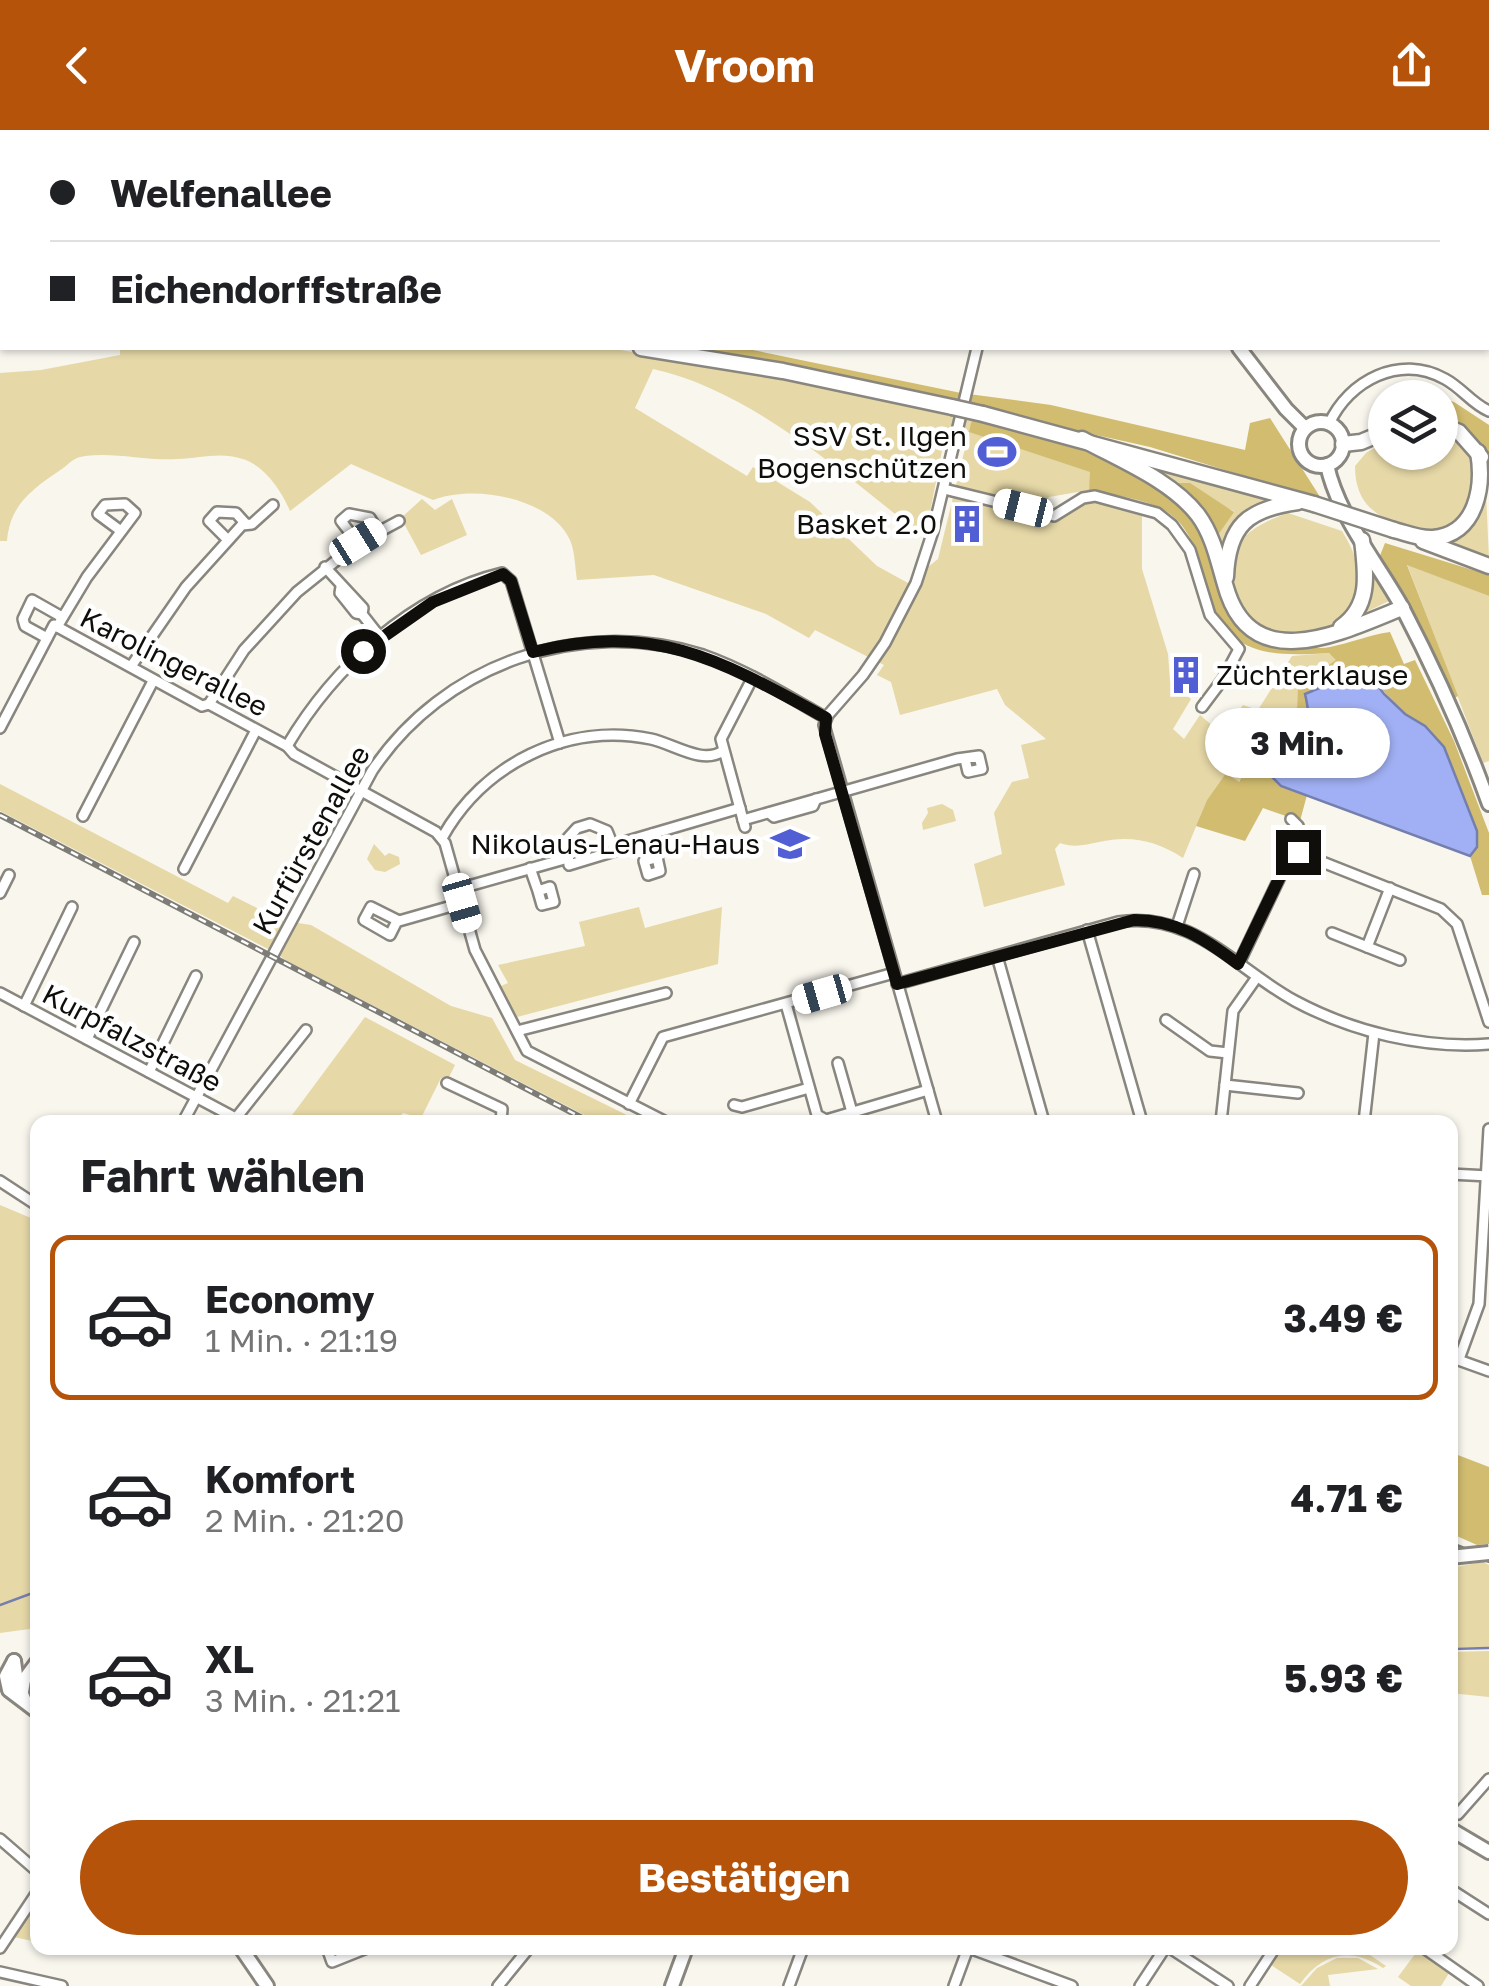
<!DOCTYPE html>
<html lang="de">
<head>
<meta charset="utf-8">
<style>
	body { margin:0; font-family:"Golos Text",sans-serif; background:#f6f6f6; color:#202124; height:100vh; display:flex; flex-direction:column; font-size:38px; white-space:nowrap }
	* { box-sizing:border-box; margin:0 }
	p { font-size:32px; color:#757577 }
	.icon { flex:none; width:55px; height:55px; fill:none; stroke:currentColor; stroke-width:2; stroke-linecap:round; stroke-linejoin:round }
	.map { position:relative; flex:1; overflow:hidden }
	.sheet { position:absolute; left:30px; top:985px; width:1428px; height:840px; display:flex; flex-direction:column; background:#fff; border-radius:20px; box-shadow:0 2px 8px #0004 }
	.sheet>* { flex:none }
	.guide { position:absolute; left:0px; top:0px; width:1490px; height:220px; box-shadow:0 2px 8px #0004; display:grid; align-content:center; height:220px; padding:0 50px; background:#fff }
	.tools { position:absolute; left:1368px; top:250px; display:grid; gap:20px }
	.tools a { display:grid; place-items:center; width:90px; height:90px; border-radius:50%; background:#fff; box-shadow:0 2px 8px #0004; font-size:50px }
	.end { position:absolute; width:45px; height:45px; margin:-22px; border:12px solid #0f0e0b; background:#fff; box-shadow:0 0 0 5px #fff }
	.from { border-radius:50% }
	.bubble { position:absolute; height:70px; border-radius:35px; background:#fff; box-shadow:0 2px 8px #0004; font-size:32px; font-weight:700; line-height:70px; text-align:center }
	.car { position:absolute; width:30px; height:60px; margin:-30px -15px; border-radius:12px; box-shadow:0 0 8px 2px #0007; background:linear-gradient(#fff 24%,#345 0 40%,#fff 0 76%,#345 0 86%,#fff 0) }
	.guide b { display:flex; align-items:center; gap:35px; height:95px; font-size:38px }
	.guide b+b { border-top:2px solid #e0e0e0 }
	.guide i { width:25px; height:25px; background:#202124 }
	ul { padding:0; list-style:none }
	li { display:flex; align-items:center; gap:30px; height:165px; margin:0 20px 15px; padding:0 30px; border:5px solid transparent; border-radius:20px }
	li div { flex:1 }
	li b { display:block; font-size:38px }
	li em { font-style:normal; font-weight:700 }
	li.selected { border-color:#b45309 }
	li>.icon { width:90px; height:90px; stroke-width:1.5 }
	h2 { padding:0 50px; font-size:45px; line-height:120px }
	.cta { display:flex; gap:20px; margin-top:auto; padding:20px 50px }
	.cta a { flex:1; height:115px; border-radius:60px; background:#b45309; color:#fff; font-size:40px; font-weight:700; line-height:115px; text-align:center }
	header { display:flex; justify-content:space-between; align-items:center; height:130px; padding:0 50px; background:#b45309; color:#fff; font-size:45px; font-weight:700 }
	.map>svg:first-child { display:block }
	.green { fill:#e6d8a7; fill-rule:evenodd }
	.forest { fill:#d1bc70 }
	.water { fill:#a1b0f4; stroke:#757fae; stroke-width:2.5 }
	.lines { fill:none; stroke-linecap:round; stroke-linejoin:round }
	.stream { stroke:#757fae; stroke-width:2.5 }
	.street-casing { stroke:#88867e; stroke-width:14 }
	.secondary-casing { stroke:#88867e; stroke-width:18 }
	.primary-casing { stroke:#88867e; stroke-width:19 }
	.street { stroke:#fff; stroke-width:9 }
	.secondary { stroke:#fff; stroke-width:12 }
	.primary { stroke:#fff; stroke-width:14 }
	.rail-casing { stroke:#7e7c76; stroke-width:6 }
	.rail { stroke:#fff; stroke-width:2.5; stroke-dasharray:8; stroke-linecap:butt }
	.secondary-bridge-casing { stroke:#88867e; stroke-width:18; stroke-linecap:butt }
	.primary-bridge-casing { stroke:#88867e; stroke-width:19; stroke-linecap:butt }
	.secondary-bridge { stroke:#fff; stroke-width:12 }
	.primary-bridge { stroke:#fff; stroke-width:14 }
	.route { stroke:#0f0e0b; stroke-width:12 }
	.labels { text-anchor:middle; stroke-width:9; stroke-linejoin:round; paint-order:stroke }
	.poi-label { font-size:28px; fill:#0f0e0b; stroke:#fff; text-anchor:end }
	.street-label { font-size:28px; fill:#0f0e0b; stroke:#fff }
</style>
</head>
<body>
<header><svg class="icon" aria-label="back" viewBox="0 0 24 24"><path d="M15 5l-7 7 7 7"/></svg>Vroom<svg class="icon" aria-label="share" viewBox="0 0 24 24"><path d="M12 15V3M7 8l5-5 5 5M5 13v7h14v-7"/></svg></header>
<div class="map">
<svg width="1489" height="1856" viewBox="0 0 1489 1856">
	<rect width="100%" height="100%" fill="#f8f6ed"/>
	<g class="green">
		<path d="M 648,0 L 994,0 L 567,2 Z"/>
		<path d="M 120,218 L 608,218 L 773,245 L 972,289 L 970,302 L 1091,342 L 1089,360 L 1049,367 L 1041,378 L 1052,381 L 1094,372 L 1142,386 L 1142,439 L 1168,524 L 1170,551 L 1191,569 L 1173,599 L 1184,609 L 1200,585 L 1221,603 L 1243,575 L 1258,580 L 1292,526 L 1329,523 L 1337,530 L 1299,556 C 1297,585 1299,607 1263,610 L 1255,620 L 1238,653 L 1226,643 L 1207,670 L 1183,728 C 1156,710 1130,705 1099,712 C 1085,715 1074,718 1060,713 L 1055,719 L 1065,755 L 984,777 L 974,734 L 1002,724 L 994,683 L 1012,652 L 1029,648 L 1021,615 L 1046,609 L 1005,575 L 997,559 L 900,585 L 891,552 L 877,545 L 884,535 L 815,500 L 809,508 L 766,484 L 654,445 L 577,450 C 575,438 575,421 570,410 C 550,367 473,354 433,370 L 351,334 L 290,381 C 282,362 267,339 246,330 C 222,321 202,328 177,329 C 147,331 115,322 85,326 C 71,328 69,335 59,341 C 31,360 10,375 7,411 L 0,411 L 0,243 L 41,240 L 120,225 ZM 653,239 C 751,260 848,347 925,408 L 946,300 L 969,302 L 938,429 L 908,453 L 877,436 L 810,372 L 753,337 L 747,346 L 635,278 Z"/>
		<path d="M 1440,300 C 1472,313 1484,343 1468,375 C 1463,384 1459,393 1449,398 C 1432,406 1420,402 1404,396 C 1373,386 1355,371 1355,336 L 1366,323 L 1385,312 L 1385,322 L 1440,322 Z"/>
		<path d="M 1125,328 L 1261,366 L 1273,372 L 1220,425 L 1216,408 L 1234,381 L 1167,353 Z"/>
		<path d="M 1486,363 L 1489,429 L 1442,411 C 1466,399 1479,390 1486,363 Z"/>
		<path d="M 422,369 L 435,380 L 452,369 L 467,405 L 421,425 L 401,388 Z"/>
		<path d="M 1288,383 L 1342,401 C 1417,521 1225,543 1232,438 C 1234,405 1260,393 1288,383 Z"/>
		<path d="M 1407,434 L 1489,466 L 1489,631 L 1483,633 Z"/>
		<path d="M 1371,439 L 1389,471 L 1362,484 Z"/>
		<path d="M 0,654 L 228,773 L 233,766 L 285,792 L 270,820 L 0,681 Z"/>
		<path d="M 942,674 L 953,680 L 956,691 L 923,700 L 922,693 L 928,683 L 927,678 Z"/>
		<path d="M 374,714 L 385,726 L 389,723 L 399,727 L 400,734 L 385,742 L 375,740 L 367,729 Z"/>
		<path d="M 639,777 L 645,798 L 722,777 L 718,834 L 517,887 L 501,856 L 508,853 L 498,835 L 585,816 L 579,792 Z"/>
		<path d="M 298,793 L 311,795 L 451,876 L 492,888 L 515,930 L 641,992 L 598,992 L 287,831 L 280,826 Z"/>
		<path d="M 365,887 L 455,935 L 447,951 L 441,948 L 421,988 L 403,983 L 396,992 L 287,992 Z"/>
		<path d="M 0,1075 L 38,1091 L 38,1231 L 32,1254 L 38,1256 L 37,1498 L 0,1503 Z"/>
		<path d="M 1483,1432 L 1489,1435 L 1489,1517 L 1450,1517 L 1450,1438 Z"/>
		<path d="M 1489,1521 L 1489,1567 L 1450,1563 L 1450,1522 Z"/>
		<path d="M 37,1772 L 37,1812 L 14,1807 Z"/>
		<path d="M 1282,1818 L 1360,1818 L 1386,1836 L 1383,1838 C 1351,1817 1323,1822 1300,1854 L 1271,1835 Z"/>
		<path d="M 1418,1820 L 1449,1843 L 1441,1856 L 1411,1856 L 1398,1847 Z"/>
		<path d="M 1337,1828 L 1358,1828 L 1378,1839 L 1328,1845 L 1330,1856 L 1301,1856 L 1317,1838 Z"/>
	</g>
	<g class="forest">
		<path d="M 681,218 L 743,218 L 961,263 L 1051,275 L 1245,320 L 1250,293 L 1270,288 L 1322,370 L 1150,317 L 785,235 Z"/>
		<path d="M 1440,268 L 1454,272 L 1489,295 L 1489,341 C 1481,312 1468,293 1440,281 Z"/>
		<path d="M 972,289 C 1036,308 1126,324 1177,372 C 1202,395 1209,421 1217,452 C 1228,495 1257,514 1300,517 C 1310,517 1321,519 1330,517 C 1350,513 1369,505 1390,502 L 1404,534 L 1415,530 L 1454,611 L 1489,703 L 1489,765 L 1482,765 L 1470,726 L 1477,717 L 1425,596 L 1405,584 L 1369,546 L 1311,588 L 1306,606 L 1284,623 L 1268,627 L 1281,656 L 1307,665 L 1300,691 L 1263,678 L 1245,711 L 1196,696 L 1207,670 L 1226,643 L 1239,652 L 1255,620 L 1264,610 C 1299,608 1297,585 1298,556 L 1336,530 L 1329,523 C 1257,528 1221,522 1202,444 C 1197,422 1190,399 1170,384 C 1147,368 1116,366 1089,360 L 1090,342 L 969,302 Z"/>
		<path d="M 1167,353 L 1190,353 L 1234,382 L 1216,408 Z"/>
		<path d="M 1385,413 L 1489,445 L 1489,466 L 1407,435 L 1458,566 L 1451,570 L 1379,428 Z"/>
		<path d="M 1450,1322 L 1489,1337 L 1489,1414 L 1477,1415 L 1450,1403 Z"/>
	</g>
	<path class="water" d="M 1365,539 L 1384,564 L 1405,584 L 1425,596 L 1444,617 L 1477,701 L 1477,717 L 1470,726 L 1281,656 L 1271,646 L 1264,632 L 1268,627 C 1306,617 1314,600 1305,564 Z"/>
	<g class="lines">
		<g class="stream">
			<path d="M 990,2 L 994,0"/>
			<path d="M 0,151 L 2,151"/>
			<path d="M 0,1475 L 38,1461"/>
			<path d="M 1450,1519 L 1489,1518"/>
		</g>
		<g class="street-casing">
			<g id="street">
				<path d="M 1234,0 L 1235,2"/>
				<path d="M 324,2 L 325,0"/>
				<path d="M 467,2 L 468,0"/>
				<path d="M 562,2 L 563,0"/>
				<path d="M 1013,2 L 1016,0"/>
				<path d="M 1024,2 L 1028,0"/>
				<path d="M 1329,294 C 1349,250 1400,224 1445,249 C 1462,258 1472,274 1489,281"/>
				<path d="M 944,359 L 1054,386 L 1083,368 L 1095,366 L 1157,383 L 1172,395 L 1190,420 L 1210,485 L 1239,519 L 1223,549 L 1202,577"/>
				<path d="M 228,410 L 209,391 L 217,382 L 236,383 L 245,393 L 242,395"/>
				<path d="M 358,413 L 341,391 L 349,384 L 370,388 L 377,400"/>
				<path d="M 325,437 L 363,478 L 362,484 L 380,507"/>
				<path d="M 341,457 L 340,463 L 356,483 L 362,484"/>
				<path d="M 57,497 L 87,447 L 135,383 L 125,374 L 105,375 L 98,384 L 121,401"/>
				<path d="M 47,508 L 25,496 L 23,489 L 32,470 L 62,487"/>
				<path d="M 132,535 L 186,457 L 242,395 L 252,394 L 273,375"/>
				<path d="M 209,574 L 244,520 L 297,462 L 358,413 L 399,391"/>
				<path d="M 0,598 L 54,495 L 202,576 L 209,574 L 287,616 L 294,624 L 436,702 L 445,713 L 475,820 L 527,921 L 666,992"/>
				<path d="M 287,616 C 333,538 411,465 502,443 L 511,451 L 560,613"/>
				<path d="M 769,683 L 774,687 L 813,676 L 816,669"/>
				<path d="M 83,686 L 153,551"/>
				<path d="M 1291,689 L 1298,696 L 1293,723"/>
				<path d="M 743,690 L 957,629 L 979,626 L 982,639 L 968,642 L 965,629"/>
				<path d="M 590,694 L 607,701 L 615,721 L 569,735 L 567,709 L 577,698 Z"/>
				<path d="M 745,697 L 721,609 L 753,547"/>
				<path d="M 652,704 L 660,741 L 648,745 L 644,731 L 656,728"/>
				<path d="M 442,708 C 483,634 567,592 651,609 C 674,614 702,635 723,621"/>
				<path d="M 614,715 L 740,678"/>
				<path d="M 530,738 L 538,761 L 550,757 L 554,772 L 542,775 L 538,761"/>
				<path d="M 184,739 L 256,600"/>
				<path d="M 458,759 L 568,728"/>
				<path d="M 0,763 L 9,745"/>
				<path d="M 397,791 L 390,805 L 364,790 L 371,777 L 399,791 L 462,773"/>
				<path d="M 1177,796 L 1194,744"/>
				<path d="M 1087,800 L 1142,992"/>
				<path d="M 1332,803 L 1400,830"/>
				<path d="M 1367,817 L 1390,758"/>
				<path d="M 997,826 L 1044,992"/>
				<path d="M 1239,833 L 1291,724 L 1297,722 L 1441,779 L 1457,794 L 1489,892"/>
				<path d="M 897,854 L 1118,792 C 1192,780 1236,839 1295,871 C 1353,902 1423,919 1489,914"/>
				<path d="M 0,863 L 243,992"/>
				<path d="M 786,874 L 817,985 L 826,990 L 928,960"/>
				<path d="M 24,876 L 72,777"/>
				<path d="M 1166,890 L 1210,921 L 1228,923"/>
				<path d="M 517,901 L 666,863"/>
				<path d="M 87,909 L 134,812"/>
				<path d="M 838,933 L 852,982"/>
				<path d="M 149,942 L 196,846"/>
				<path d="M 447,953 L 502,979 L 501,992"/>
				<path d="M 1225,955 L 1298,963"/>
				<path d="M 629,974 L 663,907 L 894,843"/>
				<path d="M 734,975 L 742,977 L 809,958"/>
				<path d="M 236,988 L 306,900"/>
				<path d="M 183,992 L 372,641 C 443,534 580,486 703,525 C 746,540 786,565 826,588"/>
				<path d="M 937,992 L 824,595 L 828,585 L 863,545 L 885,513 L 916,453 L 933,401 L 977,218"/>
				<path d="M 1221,992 L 1233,881 L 1257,847"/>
				<path d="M 1364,992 L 1374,903"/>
				<path d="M 1450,1044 L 1489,1046"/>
				<path d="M 0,1051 L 38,1076"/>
				<path d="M 1450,1227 L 1489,1241"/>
				<path d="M 1459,1229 L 1479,1174 L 1489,999"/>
				<path d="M 1450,1680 L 1458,1684 L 1489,1649"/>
				<path d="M 0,1709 L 38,1742"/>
				<path d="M 1450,1759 L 1489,1784"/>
				<path d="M 0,1818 L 38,1761"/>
				<path d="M 327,1818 L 332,1832 L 367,1818"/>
				<path d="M 969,1818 L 1072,1856"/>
				<path d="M 1170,1818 L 1228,1856"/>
				<path d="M 1424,1818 L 1478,1856"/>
				<path d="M 0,1842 L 62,1856"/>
				<path d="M 498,1856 L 529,1818"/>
				<path d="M 789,1856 L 803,1818"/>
				<path d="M 954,1856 L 968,1818"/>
				<path d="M 1140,1856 L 1165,1818"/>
				<path d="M 1250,1856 L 1275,1818"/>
			</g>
		</g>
		<g class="secondary-casing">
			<g id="secondary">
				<path d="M 1077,0 L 1079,2"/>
				<path d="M 1239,218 L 1286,279 L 1305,298"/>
				<circle cx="1321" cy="314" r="22"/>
				<path d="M 1327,335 C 1338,386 1377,432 1402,477 C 1435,540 1465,607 1489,674"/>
				<path d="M 14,1531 L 6,1546 L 9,1560 L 38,1582"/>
				<path d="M 14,1531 L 17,1552 L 25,1571"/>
				<path d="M 22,1562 L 24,1550 L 38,1531"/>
				<path d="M 1450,1699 L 1489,1722"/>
				<path d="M 241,1818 L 267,1856"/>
				<path d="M 672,1856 L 686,1818"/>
			</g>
		</g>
		<g class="primary-casing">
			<g id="primary">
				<path d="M 0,200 L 2,200"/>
				<path d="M 641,218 L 783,241 L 952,277"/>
				<path d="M 983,284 L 1314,374"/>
				<path d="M 1440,294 L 1459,302 L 1481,327"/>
				<path d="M 1082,309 C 1120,330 1171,350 1198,385 C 1215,408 1219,437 1228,464 C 1257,547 1348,499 1402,478"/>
				<path d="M 1343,314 L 1361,312 L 1385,302"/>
				<path d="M 1394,400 C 1406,403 1420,409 1433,408 C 1477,404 1484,356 1478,322"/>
				<path d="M 1423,411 L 1489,436"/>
				<path d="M 1226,447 C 1228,395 1248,379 1298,372"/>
				<path d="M 1341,497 C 1371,476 1366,444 1362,410"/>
			</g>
		</g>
		<use href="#street" class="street"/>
		<use href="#secondary" class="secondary"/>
		<use href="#primary" class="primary"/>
		<g class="rail-casing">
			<g id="rail">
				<path d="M 0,685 L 590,992"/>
				<path d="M 1450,1414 L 1489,1430"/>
			</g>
		</g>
		<use href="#rail" class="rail"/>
		<g class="secondary-bridge-casing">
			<path id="secondary-bridge" d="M 1450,1427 L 1489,1423"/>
		</g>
		<g class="primary-bridge-casing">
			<g id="primary-bridge">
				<path d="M 952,277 L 983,284"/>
				<path d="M 1314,374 L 1394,400"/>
			</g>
		</g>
		<use href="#secondary-bridge" class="secondary-bridge"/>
		<use href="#primary-bridge" class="primary-bridge"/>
	</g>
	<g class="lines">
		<path class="route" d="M 363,521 L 433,472 L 503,444 L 511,451 L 533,522 C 655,491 722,531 826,588 L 825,604 L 897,854 L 1134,790 C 1177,790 1205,809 1238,834 L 1291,724 L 1298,722"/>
	</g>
	<defs>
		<g id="stadium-bare" transform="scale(3)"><path d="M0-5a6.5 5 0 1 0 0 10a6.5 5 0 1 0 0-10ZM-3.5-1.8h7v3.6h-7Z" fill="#515ed4" stroke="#fff" stroke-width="2.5" paint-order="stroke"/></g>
		<g id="building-bare" transform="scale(3)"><path d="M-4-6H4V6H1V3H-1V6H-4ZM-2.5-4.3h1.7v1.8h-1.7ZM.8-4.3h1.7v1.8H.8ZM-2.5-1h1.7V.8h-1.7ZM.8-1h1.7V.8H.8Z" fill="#515ed4" stroke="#fff" stroke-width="2.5" paint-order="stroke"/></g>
		<g id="school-bare" transform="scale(3)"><path d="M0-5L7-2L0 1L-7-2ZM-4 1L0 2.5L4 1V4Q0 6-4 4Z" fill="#515ed4" stroke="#fff" stroke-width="2.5" paint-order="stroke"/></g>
	</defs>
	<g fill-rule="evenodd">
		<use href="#stadium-bare" x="997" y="322"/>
		<use href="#building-bare" x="967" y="394"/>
		<use href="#building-bare" x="1186" y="545"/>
		<use href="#school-bare" x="790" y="714"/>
	</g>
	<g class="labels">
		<g class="poi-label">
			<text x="967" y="316">SSV St. Ilgen<tspan x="967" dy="32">Bogenschützen</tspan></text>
			<text x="937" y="404">Basket 2.0</text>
			<text x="1216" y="555" text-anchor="start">Züchterklause</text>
			<text x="760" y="724">Nikolaus-Lenau-Haus</text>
		</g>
		<g class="street-label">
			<text transform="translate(174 532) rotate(27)" y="10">Karolingerallee</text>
			<text transform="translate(311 710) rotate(-61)" y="10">Kurfürstenallee</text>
			<text transform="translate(132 908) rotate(28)" y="10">Kurpfalzstraße</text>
		</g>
	</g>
</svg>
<div class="tools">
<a><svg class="icon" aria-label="layers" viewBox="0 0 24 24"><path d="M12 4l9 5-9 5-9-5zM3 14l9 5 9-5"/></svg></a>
</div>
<i class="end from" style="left:363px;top:521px"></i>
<i class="end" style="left:1298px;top:722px"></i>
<div class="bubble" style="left:1205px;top:578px;width:185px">3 Min.</div>
<i class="car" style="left:1023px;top:378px;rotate:284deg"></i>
<i class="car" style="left:358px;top:412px;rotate:58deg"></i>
<i class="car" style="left:462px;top:773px;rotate:164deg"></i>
<i class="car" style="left:822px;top:864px;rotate:254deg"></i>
<div class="guide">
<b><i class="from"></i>Welfenallee</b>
<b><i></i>Eichendorffstraße</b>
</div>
<section class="sheet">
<h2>Fahrt wählen</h2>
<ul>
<li class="selected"><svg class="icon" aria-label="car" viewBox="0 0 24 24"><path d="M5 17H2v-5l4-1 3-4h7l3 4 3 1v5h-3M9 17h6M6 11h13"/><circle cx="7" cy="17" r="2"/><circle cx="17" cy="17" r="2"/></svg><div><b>Economy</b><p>1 Min. · 21:19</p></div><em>3.49 €</em></li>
<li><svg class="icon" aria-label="car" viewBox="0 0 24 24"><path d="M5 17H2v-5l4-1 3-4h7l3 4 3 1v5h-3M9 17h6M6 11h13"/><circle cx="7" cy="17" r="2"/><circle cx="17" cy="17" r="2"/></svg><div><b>Komfort</b><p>2 Min. · 21:20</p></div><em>4.71 €</em></li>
<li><svg class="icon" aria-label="car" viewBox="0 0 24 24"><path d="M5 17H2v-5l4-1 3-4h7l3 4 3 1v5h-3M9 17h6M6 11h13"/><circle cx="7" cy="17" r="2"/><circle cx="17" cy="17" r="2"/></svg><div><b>XL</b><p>3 Min. · 21:21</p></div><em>5.93 €</em></li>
</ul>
<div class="cta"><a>Bestätigen</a></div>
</section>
</div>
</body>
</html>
